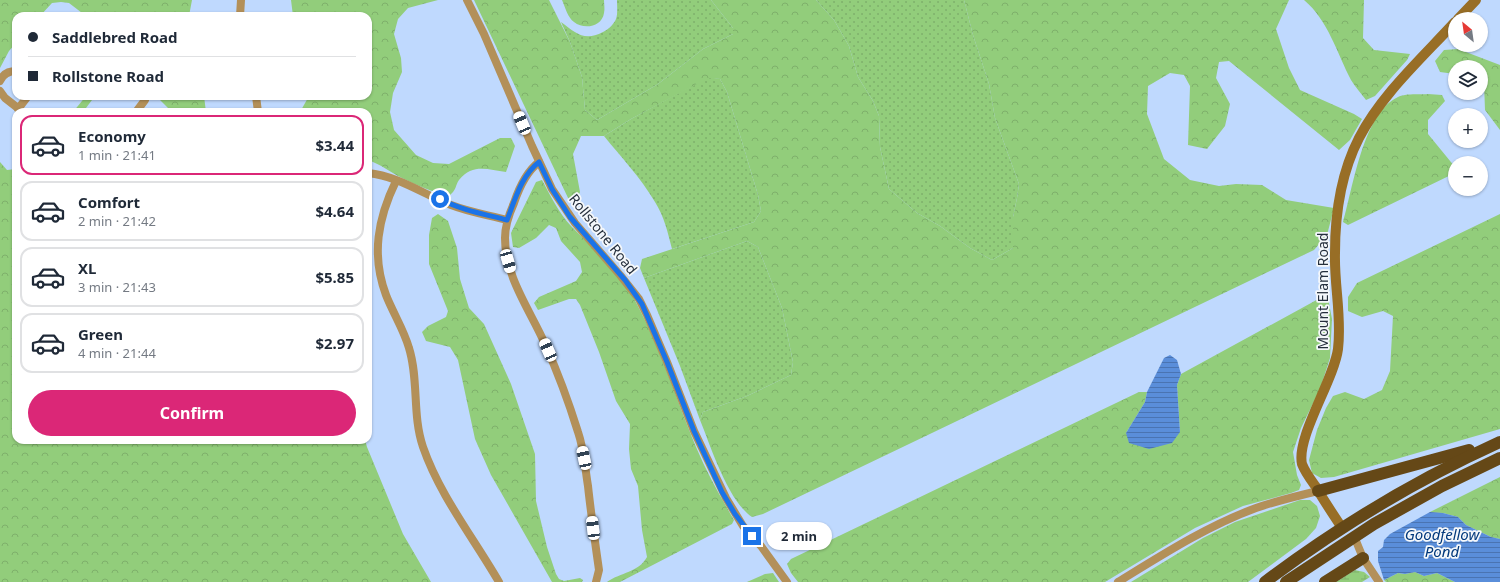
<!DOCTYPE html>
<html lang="en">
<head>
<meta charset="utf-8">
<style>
	body { margin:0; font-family:"Noto Sans",sans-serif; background:#f2f2f3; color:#1f2937; height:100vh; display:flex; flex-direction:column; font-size:15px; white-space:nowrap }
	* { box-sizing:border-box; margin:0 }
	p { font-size:13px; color:#747a83 }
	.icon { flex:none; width:22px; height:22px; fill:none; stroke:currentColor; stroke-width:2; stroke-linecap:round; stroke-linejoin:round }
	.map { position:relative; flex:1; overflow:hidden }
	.panel { position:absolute; left:12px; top:108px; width:360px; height:336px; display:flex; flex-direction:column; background:#fff; border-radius:12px; box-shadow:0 1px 3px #0004 }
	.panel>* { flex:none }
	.hud { position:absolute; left:12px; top:12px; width:360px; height:88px; border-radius:12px; box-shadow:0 1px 3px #0004; display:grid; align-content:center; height:88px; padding:0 16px; background:#fff }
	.needle { width:26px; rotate:331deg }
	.tools { position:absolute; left:1448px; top:12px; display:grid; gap:8px }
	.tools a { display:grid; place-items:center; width:40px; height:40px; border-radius:50%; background:#fff; box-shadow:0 1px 3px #0004; font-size:20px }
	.end { position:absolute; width:18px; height:18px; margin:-9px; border:5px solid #1a73e8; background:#fff; box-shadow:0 0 0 2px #fff }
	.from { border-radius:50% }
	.bubble { position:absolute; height:28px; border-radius:14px; background:#fff; box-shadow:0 1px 3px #0004; font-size:13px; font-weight:700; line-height:28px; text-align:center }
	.car { position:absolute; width:12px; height:24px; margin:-12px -6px; border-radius:5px; box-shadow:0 0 3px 1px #0007; background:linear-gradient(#fff 24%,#345 0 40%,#fff 0 76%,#345 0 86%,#fff 0) }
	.hud b { display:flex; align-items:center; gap:14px; height:38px; font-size:15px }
	.hud b+b { border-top:1px solid #e0e1e3 }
	.hud i { width:10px; height:10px; background:#1f2937 }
	ul { padding:7px 0 0; list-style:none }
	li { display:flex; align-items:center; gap:12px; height:60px; margin:0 8px 6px; padding:0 8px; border:2px solid #e0e1e3; border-radius:12px }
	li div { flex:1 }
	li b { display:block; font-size:15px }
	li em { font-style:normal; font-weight:700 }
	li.current { border-color:#db2777 }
	li>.icon { width:36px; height:36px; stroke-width:1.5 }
	.cta { display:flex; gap:8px; margin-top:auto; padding:8px 16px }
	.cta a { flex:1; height:46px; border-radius:24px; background:#db2777; color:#fff; font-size:16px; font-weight:700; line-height:46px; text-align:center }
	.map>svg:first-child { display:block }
	.grass { fill:url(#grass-dots) }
	.forest { fill:url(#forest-crowns) }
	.wetland { fill:url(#wetland-marsh) }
	.water { fill:url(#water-rules) }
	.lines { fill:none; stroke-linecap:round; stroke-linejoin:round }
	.street { stroke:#b39059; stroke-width:8 }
	.secondary { stroke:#986e26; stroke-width:10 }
	.highway { stroke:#654817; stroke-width:12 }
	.route { stroke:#1a73e8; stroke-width:5 }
	.labels { text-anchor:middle; stroke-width:3.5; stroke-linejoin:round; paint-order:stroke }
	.street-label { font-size:14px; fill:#252f3d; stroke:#f5f8fb }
	.water-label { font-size:15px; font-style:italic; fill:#01387b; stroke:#f5f8fb }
</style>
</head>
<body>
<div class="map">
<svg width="1500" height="582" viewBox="0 0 1500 582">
	<defs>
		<pattern id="grass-dots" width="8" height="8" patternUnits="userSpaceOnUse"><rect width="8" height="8" fill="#92cd7b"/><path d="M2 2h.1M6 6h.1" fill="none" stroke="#7eb06b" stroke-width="1.8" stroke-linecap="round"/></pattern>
		<pattern id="forest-crowns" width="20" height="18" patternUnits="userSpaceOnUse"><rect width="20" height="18" fill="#92cd7b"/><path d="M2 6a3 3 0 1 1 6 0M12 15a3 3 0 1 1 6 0" fill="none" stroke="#7eb06b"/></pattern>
		<pattern id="wetland-marsh" width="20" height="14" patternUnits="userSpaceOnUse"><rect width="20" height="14" fill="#92cd7b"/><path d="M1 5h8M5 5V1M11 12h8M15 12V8" fill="none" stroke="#7eb06b"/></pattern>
		<pattern id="water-rules" width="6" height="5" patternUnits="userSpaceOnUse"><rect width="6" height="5" fill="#5a8eda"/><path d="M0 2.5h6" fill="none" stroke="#4a74b2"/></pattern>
	</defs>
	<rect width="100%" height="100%" fill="#bfd9fe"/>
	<g class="grass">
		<path d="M 617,0 L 711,0 L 733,28 L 733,34 L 703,49 L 658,84 L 597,120 L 585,110 L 582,77 L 570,42 L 561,22 C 576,33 584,42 603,32 C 608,30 614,24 616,19 C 618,14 617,5 617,0 Z"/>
		<path d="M 816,0 L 964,0 L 973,35 L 989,84 L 995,118 L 1019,184 L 1017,198 L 1013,217 L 1013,248 L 992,260 L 970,248 L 940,226 L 917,213 L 889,189 L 880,147 L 879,116 L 873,101 L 858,77 L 849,46 L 834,20 Z"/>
		<path d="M 708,77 L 720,79 L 727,92 L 758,195 L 761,211 L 754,222 L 672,249 C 668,233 664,216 655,202 C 641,178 621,157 604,136 L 631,119 Z"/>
		<path d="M 747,241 L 758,247 L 782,308 L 793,362 L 791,375 L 747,396 L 703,412 L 700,420 L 680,366 L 644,278 Z"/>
	</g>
	<g class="forest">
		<path d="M 0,0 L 192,0 L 189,16 L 86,16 L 69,3 L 61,2 L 52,3 L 40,16 L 16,16 L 16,43 L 9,51 L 0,68 Z"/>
		<path d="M 291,0 L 438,0 L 408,8 L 398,19 L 394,34 L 401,58 L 402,72 L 393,93 L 390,112 L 394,130 L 416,155 L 433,163 L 449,164 L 500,138 L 511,138 L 515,146 L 506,172 C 488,170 473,163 459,180 C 455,186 457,189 449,196 C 433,192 416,185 402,178 C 390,172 380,164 368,160 L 368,112 L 300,112 L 309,96 L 368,96 L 368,16 L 293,16 Z"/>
		<path d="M 474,0 L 549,0 L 570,42 L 582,77 L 585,110 L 597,120 L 658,84 L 703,49 L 733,34 L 733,28 L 711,0 L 816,0 L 834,20 L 849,46 L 858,77 L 873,101 L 879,116 L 880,147 L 889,189 L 917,213 L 940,226 L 970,248 L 992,260 L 1013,248 L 1013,217 L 1017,198 L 1019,184 L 995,118 L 989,84 L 973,35 L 964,0 L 1289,0 L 1276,29 L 1289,68 L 1300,90 L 1354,114 L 1362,119 L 1350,140 L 1339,150 L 1229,61 L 1219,62 L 1216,78 L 1230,104 L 1225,126 L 1207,149 L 1188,145 L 1190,86 L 1184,75 L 1170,73 L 1148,86 L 1147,114 L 1164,159 L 1190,180 L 1219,186 L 1236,184 L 1262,185 L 1286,200 L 1334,208 L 1327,235 L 1314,250 L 763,514 L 752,517 C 728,501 711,447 700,420 L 703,412 L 747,396 L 791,375 L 793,362 L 782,308 L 758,247 L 747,241 L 644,278 L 640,268 L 642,259 L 754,222 L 761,211 L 758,195 L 727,92 L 720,79 L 708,78 L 631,119 L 604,136 L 581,136 L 573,154 L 580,192 L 575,204 L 569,200 Z"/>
		<path d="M 562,0 L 604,0 C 604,4 605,9 604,13 C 602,27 584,30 574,22 C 568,18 565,7 562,0 Z"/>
		<path d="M 1304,0 L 1364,0 L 1363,38 L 1374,50 L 1410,54 L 1407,60 L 1375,96 L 1366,100 C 1361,93 1355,87 1351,80 C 1337,53 1328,20 1304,0 Z"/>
		<path d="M 1458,49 L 1500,65 L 1500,130 L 1485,110 L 1484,83 L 1481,81 L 1481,67 L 1455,67 L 1455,74 L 1440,72 L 1435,61 L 1444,50 Z"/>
		<path d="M 1428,94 L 1442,95 L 1445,101 L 1428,120 L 1428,134 L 1455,167 L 1455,173 L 1348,225 L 1343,222 C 1353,188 1363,113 1398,97 C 1406,93 1420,95 1428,94 Z"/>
		<path d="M 86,96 L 95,96 L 83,112 L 73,112 Z"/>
		<path d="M 156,96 L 204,96 L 206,112 L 172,112 Z"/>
		<path d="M 0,162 L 7,170 L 16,169 L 16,213 L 14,224 L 16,238 L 16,440 L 365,440 L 367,447 L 403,534 L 431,582 L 0,582 Z"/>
		<path d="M 542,180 C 550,195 559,213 571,226 C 588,244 612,263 625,283 C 656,334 674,393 696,447 C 707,473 720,496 734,520 L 732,524 L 620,582 L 607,582 C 621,572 638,573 647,557 L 642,530 L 638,486 L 631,469 L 629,449 L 630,424 L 616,401 L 599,352 L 580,305 L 576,299 L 569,299 L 538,310 L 534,303 L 539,297 L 576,281 L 582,272 L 580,262 L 561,241 L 556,228 L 549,225 L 536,238 L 519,248 L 513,247 L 511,233 L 536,182 Z"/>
		<path d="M 438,214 L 448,221 L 457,248 L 460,279 L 469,308 L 484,324 L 511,384 L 535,454 L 536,501 L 547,547 L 556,574 L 559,579 L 564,581 L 580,578 L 583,580 L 582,582 L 552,582 L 491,475 L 475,439 L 458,360 L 450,347 L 426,341 L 422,332 L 428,326 L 446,317 L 448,311 L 429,264 L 429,235 L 432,218 Z"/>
		<path d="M 1500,214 L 1500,429 L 1334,477 L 1321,478 L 1312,473 L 1309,460 L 1317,430 L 1326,408 L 1333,396 L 1345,392 L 1364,399 L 1382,390 L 1390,371 L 1393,316 L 1383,311 L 1362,317 L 1348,311 L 1348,297 L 1357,283 Z"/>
		<path d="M 1322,297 L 1328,298 L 1332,319 L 1330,358 L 1320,389 L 1301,428 L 1293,452 L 1297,475 L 1301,485 L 1299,490 L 1291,493 L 1243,506 L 1195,528 L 1105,582 L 798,582 L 791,573 L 787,564 L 791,559 L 1139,392 L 1147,392 L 1145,402 L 1126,433 L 1180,432 L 1177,385 L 1181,374 Z"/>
		<path d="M 1500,477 L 1500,539 L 1491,537 L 1466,525 L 1458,517 L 1443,513 L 1430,512 Z"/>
		<path d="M 1300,500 L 1310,500 L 1317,506 L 1320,516 L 1316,528 L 1306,539 L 1248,582 L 1131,582 L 1203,538 L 1235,522 Z"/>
		<path d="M 1415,572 L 1424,576 L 1437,573 L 1455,582 L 1386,582 L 1384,580 L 1398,573 L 1405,574 Z"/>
		<path d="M 773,573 L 779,582 L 747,582 L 765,574 Z"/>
	</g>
	<path class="wetland" d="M 1355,570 L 1364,572 L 1370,577 L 1362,582 L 1336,582 Z"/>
	<g class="water">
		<path d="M 1170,355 L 1177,360 L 1181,374 L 1177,385 L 1180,432 L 1172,443 L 1149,449 L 1129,443 L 1126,433 L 1145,402 L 1147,392 L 1164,358 Z"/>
		<path d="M 1430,512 L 1443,513 L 1458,517 L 1466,525 L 1491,537 L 1500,539 L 1500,582 L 1455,582 L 1437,573 L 1424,576 L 1415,572 L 1405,574 L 1398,573 L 1384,580 L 1378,561 L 1378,551 L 1383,547 L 1384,540 L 1390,534 Z"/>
	</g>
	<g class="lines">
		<g class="street">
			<path d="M 467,0 L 484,34 L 532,146 L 552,189 L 575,223 L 620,275 L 639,299 L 647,315 L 667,362 L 694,431 L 726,498 L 743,526 L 761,546 L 787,582"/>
			<path d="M 240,16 L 241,0"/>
			<path d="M 0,81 C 3,74 8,71 16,71"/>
			<path d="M 0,91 L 5,98 L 23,112"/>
			<path d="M 256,96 L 258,112"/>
			<path d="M 18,109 L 28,96"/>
			<path d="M 136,112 L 145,100"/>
			<path d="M 539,162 C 526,172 519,188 514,203 C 509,214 505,225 505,238 C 505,277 530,310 545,344 C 558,373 569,403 578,432 C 584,449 585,468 588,486 C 591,514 595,542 599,570 L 596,582"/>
			<path d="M 368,173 C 398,176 423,194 451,205 C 469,212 488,215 507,220"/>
			<path d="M 396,181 C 378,218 371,255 386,295 C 393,313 404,330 409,348 C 419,380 412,415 423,447 C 440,496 473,537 499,582"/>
			<path d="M 1354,536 L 1363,558 L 1379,582"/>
			<path d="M 1118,582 C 1162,555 1207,526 1256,508 C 1276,501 1297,496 1318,491"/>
		</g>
		<g class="secondary">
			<path d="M 1458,19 L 1476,0"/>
			<path d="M 1342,528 C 1333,514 1324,501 1316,487 C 1311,480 1305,472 1302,464 C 1296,437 1334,380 1338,349 C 1342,317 1334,285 1335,253 C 1335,214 1341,173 1359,138 C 1381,95 1422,58 1455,22"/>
		</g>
		<g class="highway">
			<path d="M 1318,491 L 1469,450"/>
			<path d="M 1265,582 C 1338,527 1416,480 1500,442"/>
			<path d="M 1286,582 L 1374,524 L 1442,486 L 1500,458"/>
			<path d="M 1325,582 L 1363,558"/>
		</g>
	</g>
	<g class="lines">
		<path class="route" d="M 440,199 C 461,210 484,214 507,220 C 515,200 521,176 539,162 L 552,189 L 570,217 L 625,280 L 642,304 L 667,362 L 694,431 L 722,492 L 735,514 L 752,536"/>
	</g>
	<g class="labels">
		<g class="street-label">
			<text transform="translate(603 234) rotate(51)" y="5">Rollstone Road</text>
			<text transform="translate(1323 291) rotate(-90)" y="5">Mount Elam Road</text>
		</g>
		<g class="water-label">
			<text x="1442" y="540">Goodfellow<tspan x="1442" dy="17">Pond</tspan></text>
		</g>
	</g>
</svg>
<div class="tools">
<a><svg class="needle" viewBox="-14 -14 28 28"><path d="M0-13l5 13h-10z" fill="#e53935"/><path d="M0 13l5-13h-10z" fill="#747a83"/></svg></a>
<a><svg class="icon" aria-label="layers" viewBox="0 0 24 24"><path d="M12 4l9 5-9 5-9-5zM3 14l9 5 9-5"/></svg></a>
<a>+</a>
<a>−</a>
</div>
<i class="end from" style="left:440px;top:199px"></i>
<i class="end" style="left:752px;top:536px"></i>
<div class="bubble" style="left:766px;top:522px;width:66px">2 min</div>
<i class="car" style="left:522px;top:123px;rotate:337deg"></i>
<i class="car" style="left:508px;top:261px;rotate:164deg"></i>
<i class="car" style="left:548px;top:350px;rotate:336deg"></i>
<i class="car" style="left:584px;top:458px;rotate:348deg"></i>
<i class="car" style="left:593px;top:528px;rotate:353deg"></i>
<div class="hud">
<b><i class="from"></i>Saddlebred Road</b>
<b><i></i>Rollstone Road</b>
</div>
<section class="panel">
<ul>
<li class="current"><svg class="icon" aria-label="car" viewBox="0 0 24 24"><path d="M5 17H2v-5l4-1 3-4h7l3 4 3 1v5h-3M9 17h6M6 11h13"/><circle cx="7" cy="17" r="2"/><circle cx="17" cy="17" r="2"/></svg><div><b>Economy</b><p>1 min · 21:41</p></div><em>$3.44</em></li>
<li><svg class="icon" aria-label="car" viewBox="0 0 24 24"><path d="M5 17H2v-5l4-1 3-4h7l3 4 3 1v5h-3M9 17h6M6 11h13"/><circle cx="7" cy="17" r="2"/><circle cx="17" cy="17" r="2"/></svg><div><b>Comfort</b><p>2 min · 21:42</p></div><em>$4.64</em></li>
<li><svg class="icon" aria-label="car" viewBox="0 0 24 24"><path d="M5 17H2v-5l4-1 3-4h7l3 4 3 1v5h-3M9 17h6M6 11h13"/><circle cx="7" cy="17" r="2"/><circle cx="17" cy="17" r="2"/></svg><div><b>XL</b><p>3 min · 21:43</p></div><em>$5.85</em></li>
<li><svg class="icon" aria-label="car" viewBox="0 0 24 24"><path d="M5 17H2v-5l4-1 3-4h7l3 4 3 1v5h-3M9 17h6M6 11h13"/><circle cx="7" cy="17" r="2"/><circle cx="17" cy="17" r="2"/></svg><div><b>Green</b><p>4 min · 21:44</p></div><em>$2.97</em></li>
</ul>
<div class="cta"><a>Confirm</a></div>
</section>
</div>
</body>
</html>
